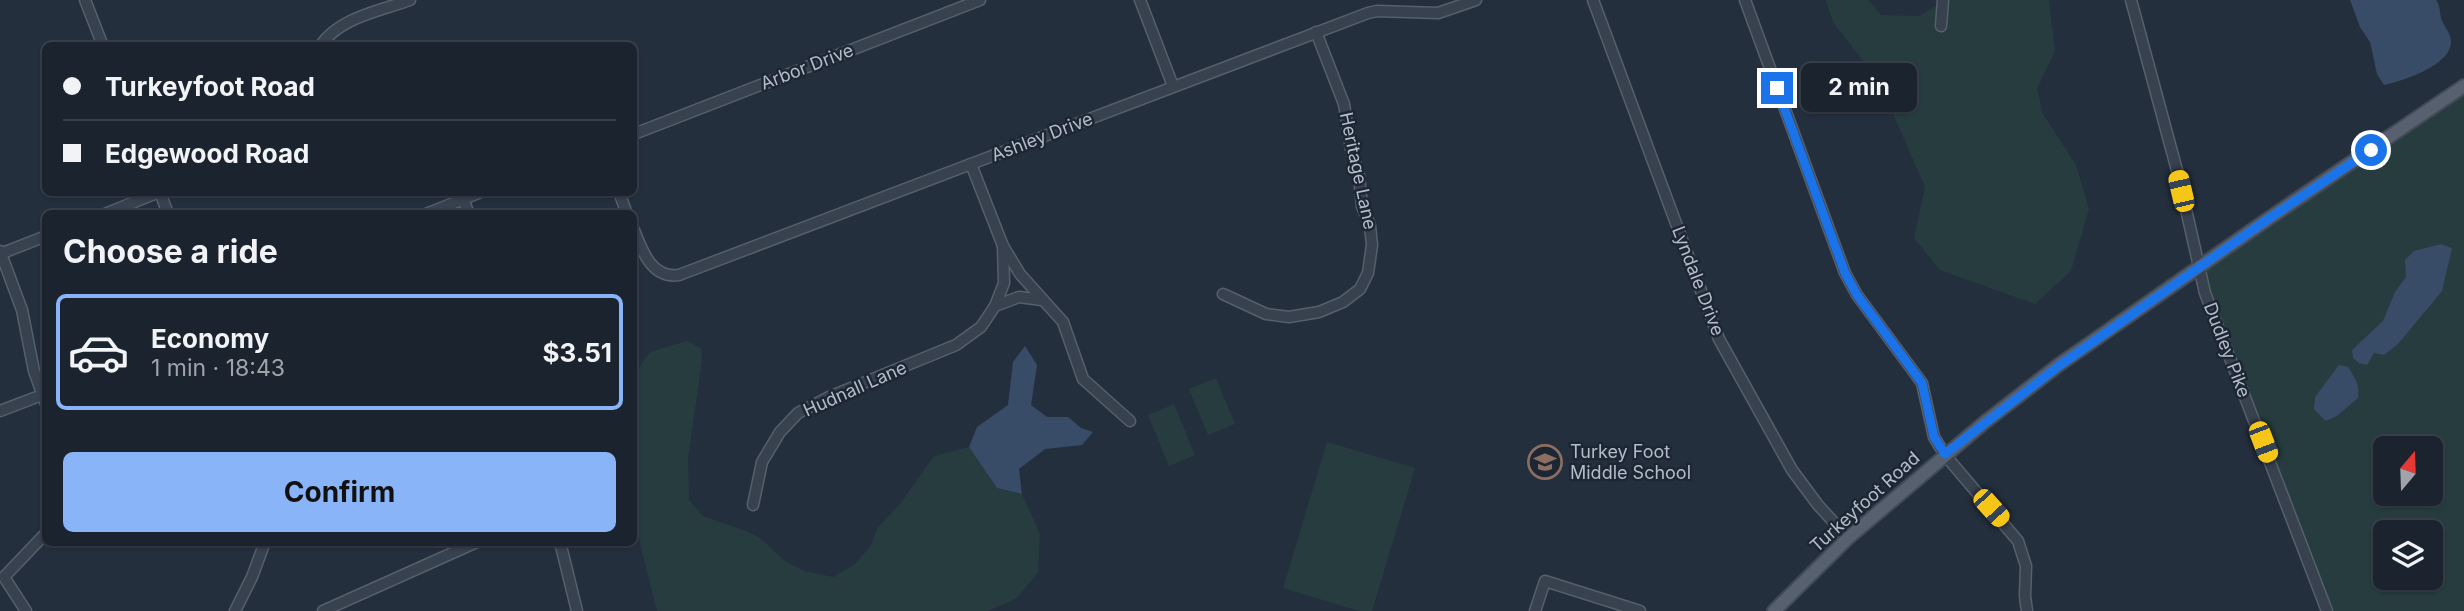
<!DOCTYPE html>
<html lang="en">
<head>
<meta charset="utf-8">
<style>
	body { margin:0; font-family:Inter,sans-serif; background:#242b36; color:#f1f3f6; height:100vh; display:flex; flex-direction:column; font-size:26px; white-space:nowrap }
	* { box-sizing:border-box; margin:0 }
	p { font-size:23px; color:#a0a4aa }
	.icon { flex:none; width:38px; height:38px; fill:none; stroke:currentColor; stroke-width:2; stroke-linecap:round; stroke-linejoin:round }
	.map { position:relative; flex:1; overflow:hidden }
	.side { position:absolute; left:42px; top:210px; width:595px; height:336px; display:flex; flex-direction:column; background:#1b232e; border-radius:10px; box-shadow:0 2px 5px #0004,0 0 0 2px #39404a }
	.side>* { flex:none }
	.top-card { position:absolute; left:42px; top:42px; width:595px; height:154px; border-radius:10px; box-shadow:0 2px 5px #0004,0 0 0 2px #39404a; display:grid; align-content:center; height:154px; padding:0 21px; background:#1b232e }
	.needle { width:46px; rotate:19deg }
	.fabs { position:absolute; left:2373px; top:436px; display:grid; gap:14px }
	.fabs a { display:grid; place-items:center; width:70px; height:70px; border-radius:10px; background:#1b232e; box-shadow:0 2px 5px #0004,0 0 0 2px #39404a; font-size:35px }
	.end { position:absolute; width:32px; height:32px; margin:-16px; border:9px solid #1a73e8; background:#fff; box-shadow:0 0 0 4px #fff }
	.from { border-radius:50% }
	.bubble { position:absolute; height:49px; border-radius:10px; background:#1b232e; box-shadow:0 2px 5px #0004,0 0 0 2px #39404a; font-size:23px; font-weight:700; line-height:49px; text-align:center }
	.car { position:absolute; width:21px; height:42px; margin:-21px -10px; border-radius:9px; box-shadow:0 0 5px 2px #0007; background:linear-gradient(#f5c518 24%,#345 0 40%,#f5c518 0 76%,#345 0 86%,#f5c518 0) }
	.top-card b { display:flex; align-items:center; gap:24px; height:66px; font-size:26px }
	.top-card b+b { border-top:2px solid #39404a }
	.top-card i { width:18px; height:18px; background:#f1f3f6 }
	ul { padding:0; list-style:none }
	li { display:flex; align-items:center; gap:21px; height:116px; margin:0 14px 10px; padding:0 7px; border:4px solid #39404a; border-radius:10px }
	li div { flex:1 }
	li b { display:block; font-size:26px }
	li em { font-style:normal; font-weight:700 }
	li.current { border-color:#8ab4f8 }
	li>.icon { width:63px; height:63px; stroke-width:1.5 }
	h2 { padding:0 21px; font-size:32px; line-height:84px }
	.button { display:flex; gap:14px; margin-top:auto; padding:14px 21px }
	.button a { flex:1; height:80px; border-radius:10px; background:#8ab4f8; color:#111; font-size:28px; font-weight:700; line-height:80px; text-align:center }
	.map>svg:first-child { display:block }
	.green { fill:#263c3f; fill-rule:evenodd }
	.water { fill:#394c67 }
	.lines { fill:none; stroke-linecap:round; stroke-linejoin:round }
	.minor-casing { stroke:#565f6c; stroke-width:13 }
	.major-casing { stroke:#414a57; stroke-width:16 }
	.minor { stroke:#38414e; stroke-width:10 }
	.major { stroke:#56606e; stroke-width:12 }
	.route { stroke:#1a73e8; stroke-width:9 }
	.labels { text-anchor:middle; stroke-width:5; stroke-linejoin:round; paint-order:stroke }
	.street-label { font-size:18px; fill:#b4bcc9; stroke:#1d2633 }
	.poi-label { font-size:18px; fill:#b4bcc9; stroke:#1d2633; text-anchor:start }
</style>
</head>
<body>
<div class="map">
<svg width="2464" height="611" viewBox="0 0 2464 611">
	<rect width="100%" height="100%" fill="#242f3e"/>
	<g class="green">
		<path d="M 1826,0 L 1869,0 L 1881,15 L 1919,16 L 1947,0 L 2049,0 L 2055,51 L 2037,89 L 2043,114 L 2076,165 L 2089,209 L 2071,271 L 2035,304 L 1940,270 L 1914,238 L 1925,187 L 1879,82 L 1833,22 Z"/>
		<path d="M 2464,86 L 2464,611 L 2327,611 L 2200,267 ZM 2385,448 L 2431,448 L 2431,494 L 2385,494 ZM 2385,532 L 2431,532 L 2431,578 L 2385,578 Z"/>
		<path d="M 687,341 L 701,348 L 702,361 L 688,458 L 689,500 L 703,516 L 746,531 L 760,538 L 786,562 L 805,571 L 833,577 L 854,565 L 870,547 L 878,527 L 900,504 L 934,456 L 969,447 L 997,488 L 1022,494 L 1040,534 L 1038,572 L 1017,598 L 988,611 L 657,611 L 634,519 L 634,374 L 650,352 Z"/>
		<path d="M 1216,378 L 1235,424 L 1208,435 L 1189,389 Z"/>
		<path d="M 1174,404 L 1195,455 L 1169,466 L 1148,415 Z"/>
		<path d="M 1327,442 L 1415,468 L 1372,611 L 1359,611 L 1283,588 Z"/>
	</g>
	<g class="water">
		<path d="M 2350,0 L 2436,0 C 2441,7 2439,13 2442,21 C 2445,27 2451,35 2451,41 C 2452,65 2403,81 2384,85 L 2377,74 L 2370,42 L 2360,27 Z"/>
		<path d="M 2441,244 L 2452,248 L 2442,291 L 2398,344 L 2384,355 L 2374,353 L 2367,365 L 2359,363 L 2353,358 L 2352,350 L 2383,321 L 2395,292 L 2406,277 L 2405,260 L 2414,251 Z"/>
		<path d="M 1025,346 L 1037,365 L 1031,405 L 1047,417 L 1068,417 L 1081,428 L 1093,432 L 1082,445 L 1045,449 L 1019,469 L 1022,494 L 997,488 L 969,447 L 977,427 L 1008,405 L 1013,362 Z"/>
		<path d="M 2339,365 L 2348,367 C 2355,378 2360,384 2358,398 L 2338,415 L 2326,421 L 2314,409 L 2315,397 Z"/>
	</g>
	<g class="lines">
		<g class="minor-casing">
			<g id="minor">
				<path d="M 85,0 L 103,46"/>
				<path d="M 1140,0 L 1173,86"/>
				<path d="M 1593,0 L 1719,339 L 1792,470 L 1818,505 L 1848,538"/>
				<path d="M 1745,0 L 1845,273 L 1857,295 L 1922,383 L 1934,437 L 1945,455 L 2018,541 L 2026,566 L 2025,596 L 2027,611"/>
				<path d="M 2131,0 L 2178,174 L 2205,293 L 2327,611"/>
				<path d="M 1941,26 L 1943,0"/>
				<path d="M 320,46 C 340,17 380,11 410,0"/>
				<path d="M 634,134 L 980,0"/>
				<path d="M 971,164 L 1003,246 L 1020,274 L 1063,322 L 1083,379 L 1130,421"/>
				<path d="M 160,192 L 168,214"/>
				<path d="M 619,192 L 627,214"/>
				<path d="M 463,199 L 469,214"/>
				<path d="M 105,214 L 159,192"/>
				<path d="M 426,214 L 481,192"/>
				<path d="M 634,230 C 642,251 652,279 679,275 L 1368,13 L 1377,11 L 1438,13 L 1476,0"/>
				<path d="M 0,251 L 22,310 L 34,371 L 46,404"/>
				<path d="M 0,254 L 46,236"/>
				<path d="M 1223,294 L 1266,314 L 1289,317 L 1319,312 L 1343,302 L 1360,289 L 1368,273 L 1372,245 L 1370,226 L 1362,206 L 1359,176 L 1351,149 L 1344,104 L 1316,32"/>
				<path d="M 995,306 L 1019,297 L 1042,300"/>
				<path d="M 0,411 L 42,395"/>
				<path d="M 753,505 L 762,462 L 780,432 L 798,413 L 829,397 L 956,345 L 981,327 L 995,306 L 1004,283 L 1003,246"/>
				<path d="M 560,542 L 577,611"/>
				<path d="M 26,611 L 4,577 L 46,533"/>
				<path d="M 235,611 L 252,577 L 265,542"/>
				<path d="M 323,611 L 477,542"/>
				<path d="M 1535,611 L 1545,581 L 1640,611"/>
			</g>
		</g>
		<g class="major-casing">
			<path id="major" d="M 1774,611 L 1848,538 L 1985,422 L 2060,364 L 2268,219 L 2464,86"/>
		</g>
		<use href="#minor" class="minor"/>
		<use href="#major" class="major"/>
	</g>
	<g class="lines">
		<path class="route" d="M 1777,88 L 1845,273 L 1857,295 L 1922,383 L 1934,437 L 1945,454 L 2060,365 L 2268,219 L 2371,150"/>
	</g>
	<defs>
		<g id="school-ring" transform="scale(1.75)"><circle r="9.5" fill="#1d2633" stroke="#8d6e63" stroke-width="1.5"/><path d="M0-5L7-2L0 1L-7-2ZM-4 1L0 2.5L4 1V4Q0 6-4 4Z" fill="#8d6e63"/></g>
	</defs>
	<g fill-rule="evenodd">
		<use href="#school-ring" x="1545" y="462"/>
	</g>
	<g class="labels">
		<g class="street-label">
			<text transform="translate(807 67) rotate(-21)" y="6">Arbor Drive</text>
			<text transform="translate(1042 137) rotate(-21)" y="6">Ashley Drive</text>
			<text transform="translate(1358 171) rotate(78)" y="6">Heritage Lane</text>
			<text transform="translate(1698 281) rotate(69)" y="6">Lyndale Drive</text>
			<text transform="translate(2227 350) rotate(69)" y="6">Dudley Pike</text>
			<text transform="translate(855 389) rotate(-24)" y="6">Hudnall Lane</text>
			<text transform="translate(1865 502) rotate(-42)" y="6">Turkeyfoot Road</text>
		</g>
		<g class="poi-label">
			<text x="1570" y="458">Turkey Foot<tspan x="1570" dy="21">Middle School</tspan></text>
		</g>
	</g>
</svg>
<div class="fabs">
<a><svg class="needle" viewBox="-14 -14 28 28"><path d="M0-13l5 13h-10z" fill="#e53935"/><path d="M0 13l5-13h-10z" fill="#a0a4aa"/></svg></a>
<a><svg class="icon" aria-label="layers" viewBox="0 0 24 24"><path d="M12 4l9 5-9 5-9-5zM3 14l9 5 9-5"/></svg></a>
</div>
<i class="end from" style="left:2371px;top:150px"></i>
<i class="end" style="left:1777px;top:88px"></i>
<div class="bubble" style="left:1801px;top:63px;width:116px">2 min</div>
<i class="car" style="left:2181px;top:191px;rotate:347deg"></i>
<i class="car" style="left:2263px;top:442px;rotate:159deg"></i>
<i class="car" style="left:1991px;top:508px;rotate:138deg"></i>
<div class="top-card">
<b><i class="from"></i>Turkeyfoot Road</b>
<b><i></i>Edgewood Road</b>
</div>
<section class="side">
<h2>Choose a ride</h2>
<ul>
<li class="current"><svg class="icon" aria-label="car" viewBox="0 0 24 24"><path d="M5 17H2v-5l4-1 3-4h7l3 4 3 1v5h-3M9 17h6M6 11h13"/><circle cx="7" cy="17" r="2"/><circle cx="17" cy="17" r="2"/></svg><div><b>Economy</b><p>1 min · 18:43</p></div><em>$3.51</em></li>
</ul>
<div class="button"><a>Confirm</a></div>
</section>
</div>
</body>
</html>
